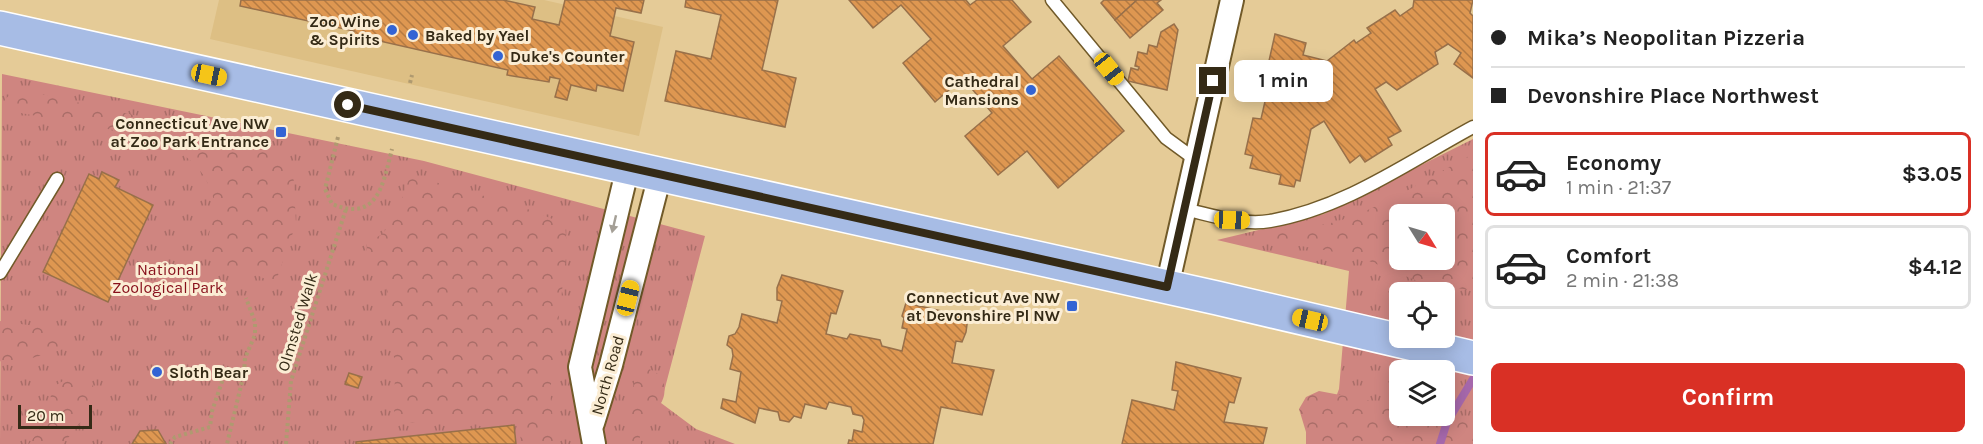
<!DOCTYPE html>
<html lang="en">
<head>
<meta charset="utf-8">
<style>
	body { margin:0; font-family:Karla,sans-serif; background:#f6f6f6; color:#222; height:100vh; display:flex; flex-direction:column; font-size:22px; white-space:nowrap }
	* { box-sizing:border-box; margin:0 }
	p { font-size:20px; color:#767676 }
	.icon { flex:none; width:33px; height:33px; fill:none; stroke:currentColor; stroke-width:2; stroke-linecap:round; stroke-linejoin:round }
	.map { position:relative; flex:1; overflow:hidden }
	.sheet { display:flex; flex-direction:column; background:#fff; width:510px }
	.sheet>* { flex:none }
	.hud { display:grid; align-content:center; height:132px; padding:0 18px; background:#fff }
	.needle { width:39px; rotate:127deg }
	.buttons { position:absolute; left:1389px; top:204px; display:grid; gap:12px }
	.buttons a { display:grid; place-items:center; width:66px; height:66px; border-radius:9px; background:#fff; box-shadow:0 3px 15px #0003; font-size:30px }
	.scale { position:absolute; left:18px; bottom:15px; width:74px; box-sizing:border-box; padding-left:6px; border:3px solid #342a16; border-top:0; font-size:16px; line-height:21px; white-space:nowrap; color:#342a16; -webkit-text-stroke:4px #fbedd4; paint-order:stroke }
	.end { position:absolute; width:27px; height:27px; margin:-14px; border:8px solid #342a16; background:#fff; box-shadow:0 0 0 3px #fff }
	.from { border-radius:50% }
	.bubble { position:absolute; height:42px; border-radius:9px; background:#fff; box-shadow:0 3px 15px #0003; font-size:20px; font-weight:700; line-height:42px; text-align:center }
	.car { position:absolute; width:18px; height:36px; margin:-18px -9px; border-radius:8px; box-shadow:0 0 4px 2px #0007; background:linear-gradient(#f5c518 24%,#345 0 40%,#f5c518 0 76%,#345 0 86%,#f5c518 0) }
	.hud b { display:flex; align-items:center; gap:21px; height:57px; font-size:22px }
	.hud b+b { border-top:2px solid #e0e0e0 }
	.hud i { width:15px; height:15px; background:#222 }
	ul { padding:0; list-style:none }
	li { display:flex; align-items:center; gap:18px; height:84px; margin:0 12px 9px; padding:0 6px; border:3px solid #e0e0e0; border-radius:9px }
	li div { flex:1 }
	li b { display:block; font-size:22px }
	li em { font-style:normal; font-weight:700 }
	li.active { border-color:#d93025 }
	li>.icon { width:54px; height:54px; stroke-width:1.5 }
	.button { display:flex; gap:12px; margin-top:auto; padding:12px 18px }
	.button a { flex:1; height:69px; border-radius:9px; background:#d93025; color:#fff; font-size:24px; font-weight:700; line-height:69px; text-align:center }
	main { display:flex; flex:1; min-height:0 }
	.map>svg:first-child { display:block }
	.built { fill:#ddbf84 }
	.grass { fill:url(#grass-tufts); fill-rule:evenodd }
	.forest { fill:url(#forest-crowns); fill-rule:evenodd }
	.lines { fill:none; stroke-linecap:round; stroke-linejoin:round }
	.stream { stroke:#a668ac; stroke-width:8 }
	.building { fill:url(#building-back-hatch); stroke:#98704a; stroke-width:1.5 }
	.service-casing { stroke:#715a29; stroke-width:15 }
	.minor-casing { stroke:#715a29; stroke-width:26 }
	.primary-casing { stroke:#fff; stroke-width:36 }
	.path { stroke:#af9a70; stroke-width:4; stroke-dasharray:3 3; stroke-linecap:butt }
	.service { stroke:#fff; stroke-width:12 }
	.minor { stroke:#fff; stroke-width:22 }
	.primary { stroke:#a7bce5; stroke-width:33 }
	.oneway { fill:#a49f96 }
	.route { stroke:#342a16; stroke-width:8 }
	.poi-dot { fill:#3364d4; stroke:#fbedd4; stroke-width:2 }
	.labels { text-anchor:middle; stroke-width:6; stroke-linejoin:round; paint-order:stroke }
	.poi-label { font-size:16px; font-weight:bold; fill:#342a16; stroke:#fbedd4; text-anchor:end }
	.park-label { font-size:16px; fill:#870f1b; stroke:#fbedd4 }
	.street-label { font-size:16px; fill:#342a16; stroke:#fbedd4 }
</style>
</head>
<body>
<main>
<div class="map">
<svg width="1473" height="444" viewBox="0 0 1473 444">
	<defs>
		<pattern id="grass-tufts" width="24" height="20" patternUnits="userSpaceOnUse" patternTransform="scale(1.5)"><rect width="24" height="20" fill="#cf8580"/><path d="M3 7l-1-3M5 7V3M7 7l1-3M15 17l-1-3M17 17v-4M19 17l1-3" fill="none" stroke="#a96d68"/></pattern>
		<pattern id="forest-crowns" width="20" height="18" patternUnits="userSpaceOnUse" patternTransform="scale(1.5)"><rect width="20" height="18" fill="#cf8580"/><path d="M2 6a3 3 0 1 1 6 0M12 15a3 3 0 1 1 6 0" fill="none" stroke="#a96d68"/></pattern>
		<pattern id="building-back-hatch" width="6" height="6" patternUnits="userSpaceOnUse" patternTransform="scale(1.5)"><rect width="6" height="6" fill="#de9751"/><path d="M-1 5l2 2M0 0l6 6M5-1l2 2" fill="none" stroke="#b57b42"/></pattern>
	</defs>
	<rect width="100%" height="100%" fill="#e5cb97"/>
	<path class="built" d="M 219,0 L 544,0 L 663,27 L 639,136 L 210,39 Z"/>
	<g class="grass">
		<path d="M 2,74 L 424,161 L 705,236 L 661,403 L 696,429 L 735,444 L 0,444 Z"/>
		<path d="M 1473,139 L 1473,444 L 1321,437 L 1339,389 L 1349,271 L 1217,240 L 1324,214 ZM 1400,214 L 1444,214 L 1444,260 L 1400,260 ZM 1400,292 L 1444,292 L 1444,338 L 1400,338 ZM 1400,370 L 1444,370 L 1444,416 L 1400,416 Z"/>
	</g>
	<g class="forest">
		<path d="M 27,91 L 227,136 L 285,158 L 293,168 L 296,224 L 276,281 C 267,281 262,277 254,274 C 230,266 224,281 205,252 C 208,236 216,212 213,197 C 199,143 138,134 91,126 C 64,121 37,116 10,111 L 5,100 C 11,92 17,92 27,91 Z"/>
		<path d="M 1473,154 L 1473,291 L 1415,280 L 1369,261 L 1330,251 L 1266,240 C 1279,224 1308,228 1327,224 C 1373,214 1431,176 1473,154 ZM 1400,214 L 1444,214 L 1444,260 L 1400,260 Z"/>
		<path d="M 410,175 L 520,206 L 565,224 L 567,248 L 550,393 L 556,444 L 521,444 L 519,419 L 394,423 L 395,367 L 386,285 L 367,256 L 367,242 L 383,234 L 400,205 Z"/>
		<path d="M 0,321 L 35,326 L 70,340 L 61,350 L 7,365 L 0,361 Z"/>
		<path d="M 649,369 L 662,376 C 675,418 633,405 641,444 L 628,444 L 630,400 L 636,375 Z"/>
		<path d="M 81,375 L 91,380 L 95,392 L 82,421 L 63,444 L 29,444 L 50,415 L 51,388 L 70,377 Z"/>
		<path d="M 1319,391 L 1399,406 L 1400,416 L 1445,414 L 1473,420 L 1473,444 L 1306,444 L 1306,432 L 1299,409 L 1306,397 Z"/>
	</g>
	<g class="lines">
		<path class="stream" d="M 1440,444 L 1447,422 L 1473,379"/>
	</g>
	<g class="building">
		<path d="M 241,0 L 503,0 L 535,7 L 532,19 L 559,25 L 565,0 L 644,0 L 641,13 L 616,8 L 610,36 L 634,42 L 623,91 L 597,85 L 596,91 L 571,85 L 567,100 L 555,97 L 560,79 L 550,77 L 549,82 L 507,75 L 508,70 L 353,35 L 354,31 L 240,6 Z"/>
		<path d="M 686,0 L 778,0 L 762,70 L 796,78 L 785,127 L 665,101 L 676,51 L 711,59 L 721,15 L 685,7 Z"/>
		<path d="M 849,0 L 966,0 L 970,5 L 977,0 L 1012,0 L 1031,22 L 1003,46 L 1032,79 L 1059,56 L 1124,131 L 1058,188 L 1027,151 L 998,175 L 965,136 L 992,113 L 963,78 L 935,102 L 903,63 L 931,39 L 901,5 L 873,28 Z"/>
		<path d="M 1104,0 L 1137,0 L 1115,20 L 1101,3 Z"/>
		<path d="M 1137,0 L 1161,0 L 1157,3 L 1163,10 L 1130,38 L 1115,20 Z"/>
		<path d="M 1414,0 L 1473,0 L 1470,13 L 1473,16 L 1473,78 L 1454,64 L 1461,53 L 1448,44 L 1435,52 L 1438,64 L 1397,90 L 1386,82 L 1375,89 L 1401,131 L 1388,138 L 1392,145 L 1365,162 L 1360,155 L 1350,163 L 1324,121 L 1311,129 L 1300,181 L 1296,180 L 1294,187 L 1279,184 L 1281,175 L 1250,168 L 1253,156 L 1245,154 L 1253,118 L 1261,119 L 1272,71 L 1267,70 L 1275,34 L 1306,43 L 1303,55 L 1327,61 L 1354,40 L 1356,43 L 1371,33 L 1367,28 L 1395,10 L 1400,16 L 1413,7 Z"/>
		<path d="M 1174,24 L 1178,30 L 1167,90 L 1128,81 L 1131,68 L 1138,70 L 1139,67 L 1135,66 L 1138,52 L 1147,54 L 1149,45 L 1157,47 L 1161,32 Z"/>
		<path d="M 102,172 L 119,180 L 115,187 L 153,205 L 108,302 L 43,272 L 89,174 L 99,179 Z"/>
		<path d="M 782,275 L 843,291 L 836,314 L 831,313 L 826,334 L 847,339 L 850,334 L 880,340 L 882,346 L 902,351 L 907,329 L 902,328 L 904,318 L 902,316 L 906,303 L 968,317 L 966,332 L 962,342 L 956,341 L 952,363 L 994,370 L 982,415 L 941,407 L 933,444 L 848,444 L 849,440 L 852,441 L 854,430 L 862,432 L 864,420 L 862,416 L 853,414 L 851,407 L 829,402 L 826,409 L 805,404 L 801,418 L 794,416 L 789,422 L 780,420 L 778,412 L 759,408 L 755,423 L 721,408 L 723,399 L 736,402 L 741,372 L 730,369 L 733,356 L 732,349 L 727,345 L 729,336 L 735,334 L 739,327 L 742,314 L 777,323 L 782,301 L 777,300 L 777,288 Z"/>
		<path d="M 1176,362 L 1241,378 L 1234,403 L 1229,402 L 1224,422 L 1267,428 L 1263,444 L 1122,444 L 1132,400 L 1174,410 L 1178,391 L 1172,390 Z"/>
		<path d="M 349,373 L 362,377 L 358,388 L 345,384 Z"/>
		<path d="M 514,425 L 516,444 L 356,444 L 356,442 Z"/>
		<path d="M 158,430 L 166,444 L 132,444 L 140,431 Z"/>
	</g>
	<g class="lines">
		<g class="service-casing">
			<g id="service">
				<path d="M 1052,0 L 1166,138 L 1196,160"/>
				<path d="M 1184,209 C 1211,215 1243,226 1270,221 C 1345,208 1408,162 1473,127"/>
				<path d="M 0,273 L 57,179"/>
			</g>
		</g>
		<g class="minor-casing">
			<g id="minor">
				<path d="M 1167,287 L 1232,0"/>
				<path d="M 593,423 L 611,365 L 660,175"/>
				<path d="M 594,444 L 580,367 L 628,167"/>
			</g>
		</g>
		<g class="primary-casing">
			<path id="primary" d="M 0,28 L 1217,298 L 1473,358"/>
		</g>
		<g class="path">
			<path d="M 410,83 L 412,75"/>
			<path d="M 338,137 L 325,189 L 332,204 C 378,223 383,184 392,149"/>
			<path d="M 244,373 L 245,358 L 255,335 L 255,322 L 246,298"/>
			<path d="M 170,444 L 175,437 L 210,427 L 212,411 L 226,370 L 244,373 L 227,444"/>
			<path d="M 286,444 L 291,381 L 346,209"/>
		</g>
		<use href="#service" class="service"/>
		<use href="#minor" class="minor"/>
		<use href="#primary" class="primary"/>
	</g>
	<defs><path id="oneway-solid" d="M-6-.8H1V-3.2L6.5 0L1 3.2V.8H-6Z" transform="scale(1.5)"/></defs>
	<use class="oneway" href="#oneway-solid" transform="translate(614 224) rotate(103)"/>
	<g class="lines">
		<path class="route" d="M 348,105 L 1167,287 L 1213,81"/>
	</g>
	<g class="poi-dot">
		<circle cx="392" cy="30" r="6"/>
		<circle cx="413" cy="35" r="6"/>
		<circle cx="498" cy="56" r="6"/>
		<circle cx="1031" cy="90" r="6"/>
		<rect x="275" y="126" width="12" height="12" rx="3"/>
		<rect x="1066" y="300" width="12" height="12" rx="3"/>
		<circle cx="157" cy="372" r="6"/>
	</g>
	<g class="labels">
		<g class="poi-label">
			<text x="380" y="27">Zoo Wine<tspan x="380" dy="18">&amp; Spirits</tspan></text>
			<text x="425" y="41" text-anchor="start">Baked by Yael</text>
			<text x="510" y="62" text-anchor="start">Duke's Counter</text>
			<text x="1019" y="87">Cathedral<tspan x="1019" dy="18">Mansions</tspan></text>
			<text x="269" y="129">Connecticut Ave NW<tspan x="269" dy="18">at Zoo Park Entrance</tspan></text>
			<text x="1060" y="303">Connecticut Ave NW<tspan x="1060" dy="18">at Devonshire Pl NW</tspan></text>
			<text x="169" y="378" text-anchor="start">Sloth Bear</text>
		</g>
		<g class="park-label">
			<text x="168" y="275">National<tspan x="168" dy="18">Zoological Park</tspan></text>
		</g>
		<g class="street-label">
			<text transform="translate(297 322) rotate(-73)" y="6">Olmsted Walk</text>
			<text transform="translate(607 375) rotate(-74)" y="6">North Road</text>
		</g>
	</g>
</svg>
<div class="buttons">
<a><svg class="needle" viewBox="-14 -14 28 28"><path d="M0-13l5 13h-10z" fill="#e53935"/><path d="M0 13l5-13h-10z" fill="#767676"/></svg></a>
<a><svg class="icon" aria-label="locate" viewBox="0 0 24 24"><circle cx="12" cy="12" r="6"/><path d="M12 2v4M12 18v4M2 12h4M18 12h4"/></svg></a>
<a><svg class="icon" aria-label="layers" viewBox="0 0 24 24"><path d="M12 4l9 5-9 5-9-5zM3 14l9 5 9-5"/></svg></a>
</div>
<div class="scale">20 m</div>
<i class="end from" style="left:348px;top:105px"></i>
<i class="end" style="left:1213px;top:81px"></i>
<div class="bubble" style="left:1234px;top:60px;width:99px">1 min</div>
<i class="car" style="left:1109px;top:69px;rotate:141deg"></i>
<i class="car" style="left:209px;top:75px;rotate:102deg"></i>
<i class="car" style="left:1232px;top:220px;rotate:92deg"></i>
<i class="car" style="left:628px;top:298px;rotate:14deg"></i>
<i class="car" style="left:1310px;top:320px;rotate:283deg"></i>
</div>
<section class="sheet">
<div class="hud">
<b><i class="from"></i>Mika’s Neopolitan Pizzeria</b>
<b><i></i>Devonshire Place Northwest</b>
</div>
<ul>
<li class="active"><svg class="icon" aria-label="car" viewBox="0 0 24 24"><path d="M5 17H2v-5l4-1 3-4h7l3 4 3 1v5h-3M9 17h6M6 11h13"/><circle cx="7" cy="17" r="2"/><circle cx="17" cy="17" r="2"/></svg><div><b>Economy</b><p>1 min · 21:37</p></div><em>$3.05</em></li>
<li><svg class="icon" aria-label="car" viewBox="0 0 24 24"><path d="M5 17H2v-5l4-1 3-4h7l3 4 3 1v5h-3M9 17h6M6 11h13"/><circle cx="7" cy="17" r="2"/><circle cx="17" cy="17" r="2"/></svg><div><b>Comfort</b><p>2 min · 21:38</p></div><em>$4.12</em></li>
</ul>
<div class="button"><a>Confirm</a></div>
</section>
</main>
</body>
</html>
